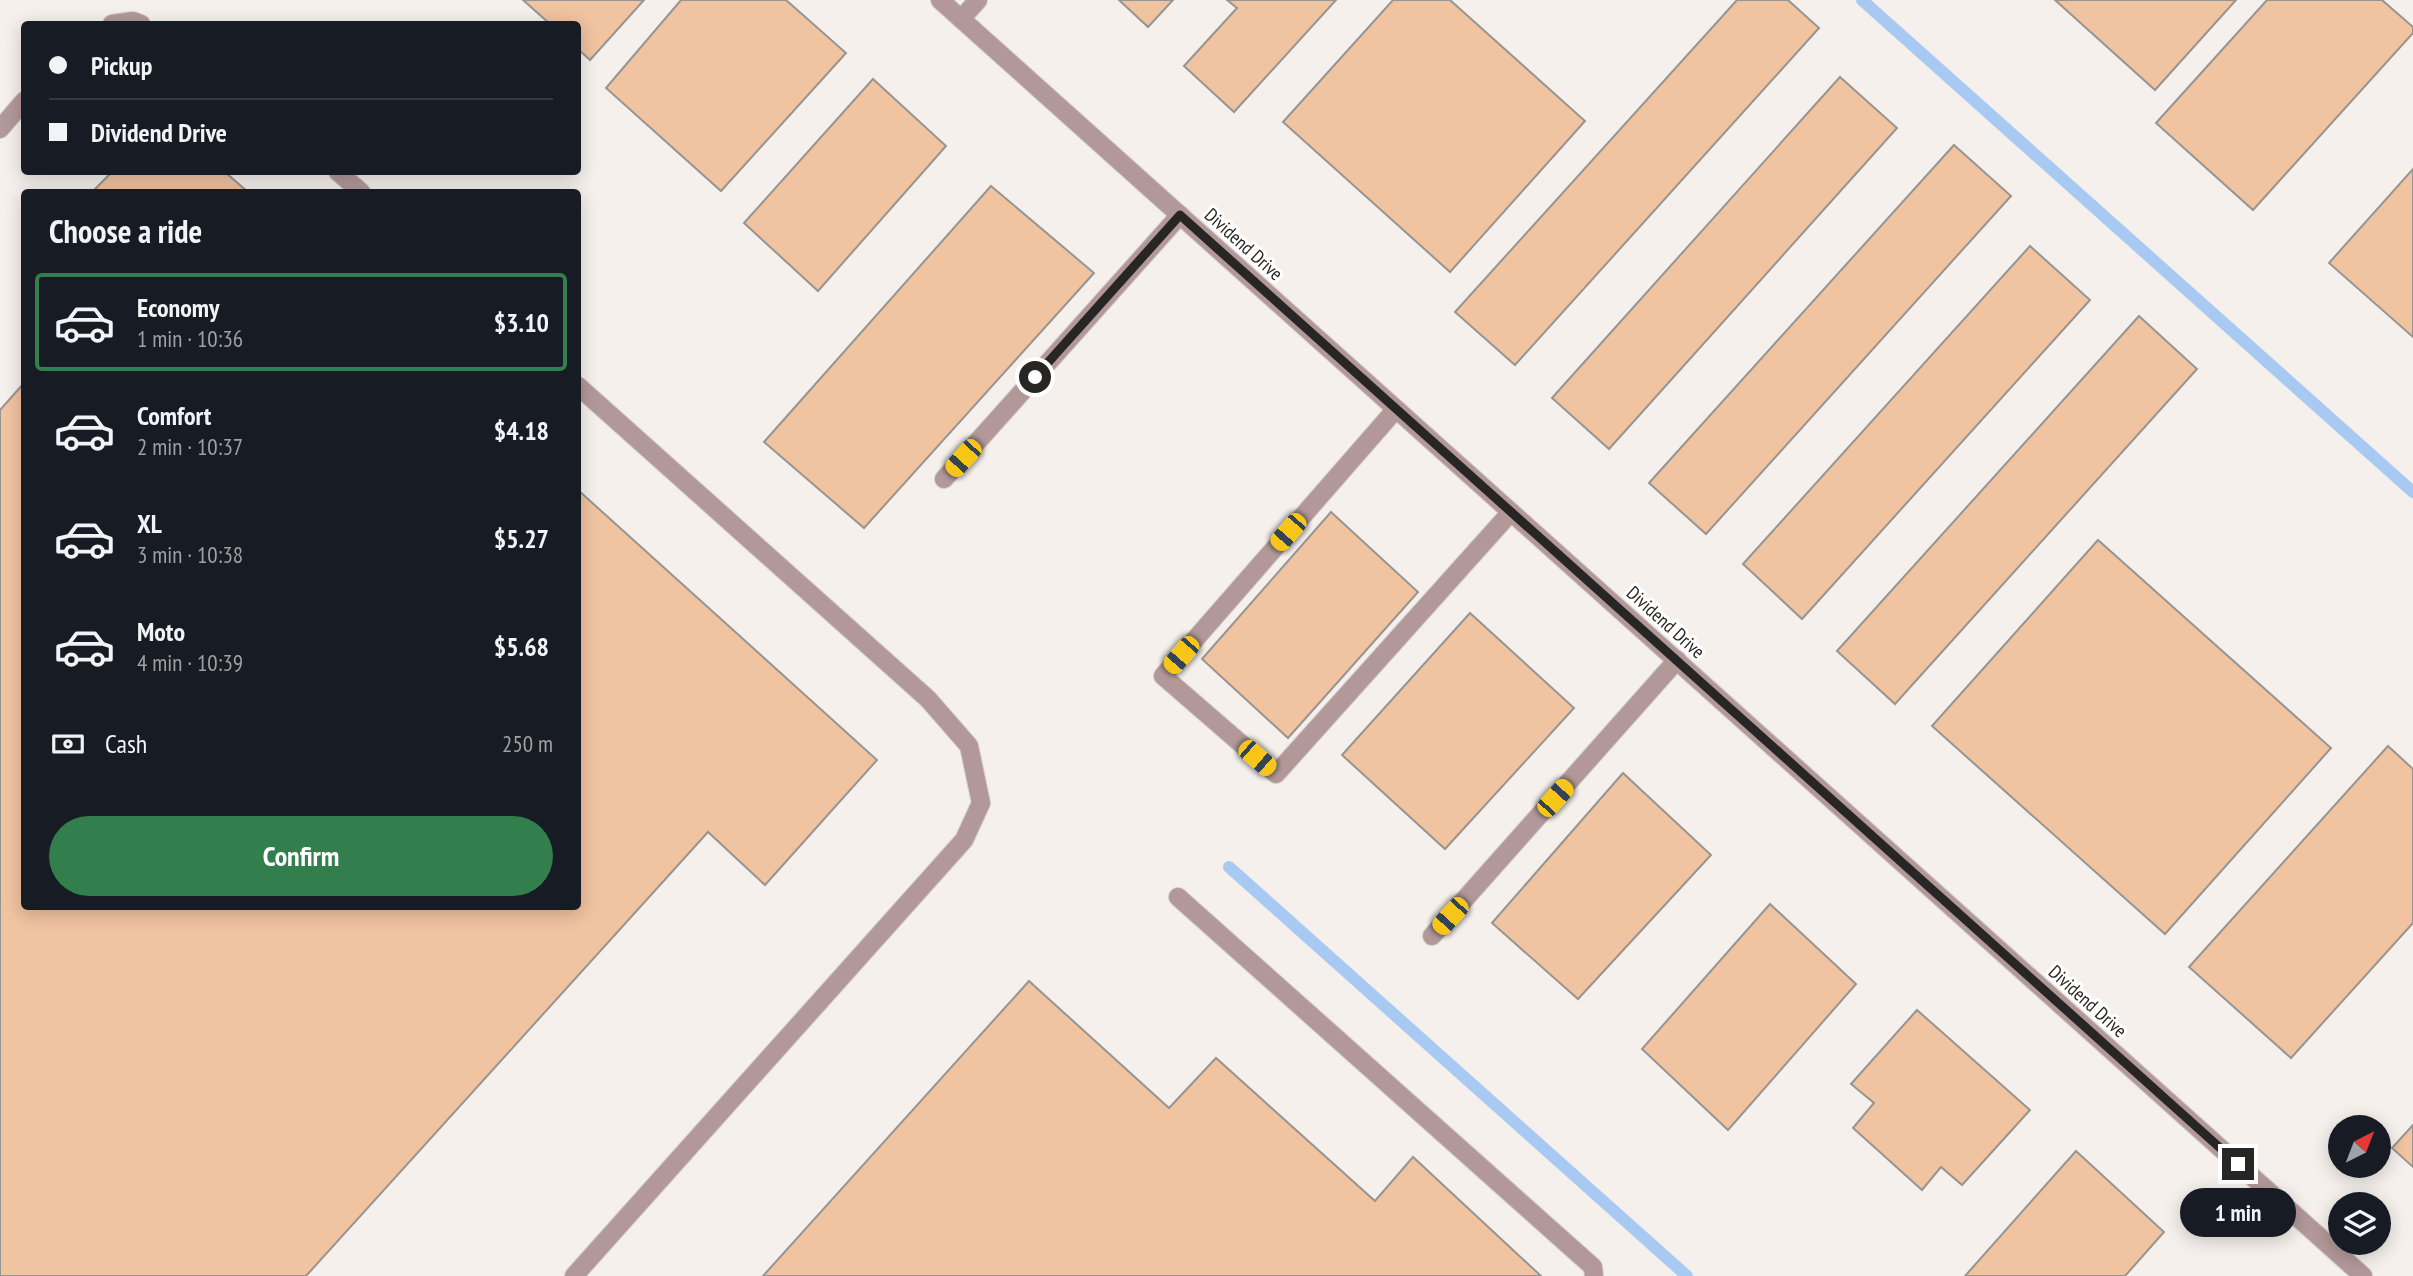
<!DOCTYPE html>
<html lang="en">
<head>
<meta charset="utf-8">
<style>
	body { margin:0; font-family:"PT Sans Narrow",sans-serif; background:#20242c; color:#f1f3f6; height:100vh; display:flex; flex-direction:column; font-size:26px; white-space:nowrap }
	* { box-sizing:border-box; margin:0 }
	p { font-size:23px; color:#9ea1a6 }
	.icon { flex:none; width:38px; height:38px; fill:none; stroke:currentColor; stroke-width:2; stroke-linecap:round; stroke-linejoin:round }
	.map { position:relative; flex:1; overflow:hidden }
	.drawer { position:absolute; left:21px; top:189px; width:560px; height:721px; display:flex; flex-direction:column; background:#171b24; border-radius:7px; box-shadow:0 4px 18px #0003 }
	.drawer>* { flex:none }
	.banner { position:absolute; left:21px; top:21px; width:560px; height:154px; border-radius:7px; box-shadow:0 4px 18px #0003; display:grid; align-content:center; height:154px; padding:0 28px; background:#171b24 }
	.needle { width:46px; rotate:42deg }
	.buttons { position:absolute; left:2328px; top:1115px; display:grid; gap:14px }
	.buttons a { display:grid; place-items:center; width:63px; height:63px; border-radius:50%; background:#171b24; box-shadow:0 4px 18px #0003; font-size:35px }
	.end { position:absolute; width:32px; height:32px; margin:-16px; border:9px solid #282625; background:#fff; box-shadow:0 0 0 4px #fff }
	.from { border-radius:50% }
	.bubble { position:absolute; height:49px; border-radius:24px; background:#171b24; box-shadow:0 4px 18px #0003; font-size:23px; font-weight:700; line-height:49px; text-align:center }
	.car { position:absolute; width:21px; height:42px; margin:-21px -10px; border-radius:9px; box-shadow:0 0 5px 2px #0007; background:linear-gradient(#f5c518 24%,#345 0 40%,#f5c518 0 76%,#345 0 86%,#f5c518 0) }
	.banner b { display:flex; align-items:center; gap:24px; height:66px; font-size:26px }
	.banner b+b { border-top:2px solid #363941 }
	.banner i { width:18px; height:18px; background:#f1f3f6 }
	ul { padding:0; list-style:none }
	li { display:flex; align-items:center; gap:21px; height:98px; margin:0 14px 10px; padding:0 14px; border:4px solid transparent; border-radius:7px }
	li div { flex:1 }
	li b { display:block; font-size:26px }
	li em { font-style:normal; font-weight:700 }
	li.on { border-color:#327e4d }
	li>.icon { width:63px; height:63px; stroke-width:1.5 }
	h2 { padding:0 28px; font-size:32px; line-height:84px }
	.pay { display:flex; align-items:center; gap:18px; height:77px; padding:0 28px; font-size:26px }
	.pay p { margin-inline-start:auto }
	.cta { display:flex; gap:14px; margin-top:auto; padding:14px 28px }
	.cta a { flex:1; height:80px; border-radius:42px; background:#327e4d; color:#fff; font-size:28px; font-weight:700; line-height:80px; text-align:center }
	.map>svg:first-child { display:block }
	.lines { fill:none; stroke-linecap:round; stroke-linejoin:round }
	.stream { stroke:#a8c9f2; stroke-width:12 }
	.building { fill:#f0c3a1; stroke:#989490; stroke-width:2 }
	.service-casing { stroke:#d0ccc8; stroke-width:20 }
	.minor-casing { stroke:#d0ccc8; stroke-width:20 }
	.service { stroke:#b29899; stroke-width:18 }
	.minor { stroke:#b29899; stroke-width:18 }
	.route { stroke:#282625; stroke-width:9 }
	.labels { text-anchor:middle; stroke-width:6; stroke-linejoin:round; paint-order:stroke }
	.street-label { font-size:19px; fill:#282625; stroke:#fff }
</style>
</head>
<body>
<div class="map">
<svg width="2413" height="1276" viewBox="0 0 2413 1276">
	<rect width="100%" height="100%" fill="#f5f0ec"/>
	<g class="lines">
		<g class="stream">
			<path d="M 1862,0 L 2413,492"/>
			<path d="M 1229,867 L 1687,1276"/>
		</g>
	</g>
	<g class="building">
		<path d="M 523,0 L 644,0 L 590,60 L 578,49 L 578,24 L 550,24 Z"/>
		<path d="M 681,0 L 786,0 L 846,53 L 721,191 L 606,88 Z"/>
		<path d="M 1119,0 L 1173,0 L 1148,27 Z"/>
		<path d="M 1227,0 L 1336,0 L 1234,112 L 1184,66 L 1237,8 Z"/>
		<path d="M 1393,0 L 1450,0 L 1585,121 L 1450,272 L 1283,122 Z"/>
		<path d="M 1737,0 L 1788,0 L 1819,28 L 1515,365 L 1455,312 Z"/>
		<path d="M 2055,0 L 2236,0 L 2155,90 Z"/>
		<path d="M 2267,0 L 2382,0 L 2413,27 L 2413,33 L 2253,210 L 2156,123 Z"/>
		<path d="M 1840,77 L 1897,128 L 1609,449 L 1552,398 Z"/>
		<path d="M 873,79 L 946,146 L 818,291 L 744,223 Z"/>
		<path d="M 1954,145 L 2011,196 L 1706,534 L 1649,483 Z"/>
		<path d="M 2413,169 L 2413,337 L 2329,263 Z"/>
		<path d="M 112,172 L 225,172 L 248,192 L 92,192 Z"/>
		<path d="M 991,186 L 1094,273 L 864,528 L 764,442 Z"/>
		<path d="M 2030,246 L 2090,300 L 1802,619 L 1743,564 Z"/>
		<path d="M 2139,316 L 2197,369 L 1895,704 L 1837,651 Z"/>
		<path d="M 24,383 L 24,906 L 578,906 L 578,490 L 877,760 L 765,885 L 708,832 L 306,1276 L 0,1276 L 0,410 Z"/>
		<path d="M 1331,512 L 1418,592 L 1288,738 L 1202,659 Z"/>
		<path d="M 2098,540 L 2331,748 L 2165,934 L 1932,726 Z"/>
		<path d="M 1470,613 L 1574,708 L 1445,849 L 1342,755 Z"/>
		<path d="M 2388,746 L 2413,769 L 2413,923 L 2291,1058 L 2189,967 Z"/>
		<path d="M 1623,773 L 1711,855 L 1578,999 L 1492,923 Z"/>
		<path d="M 1770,904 L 1856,984 L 1728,1130 L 1642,1049 Z"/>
		<path d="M 1029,981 L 1169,1108 L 1216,1058 L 1375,1201 L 1413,1157 L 1541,1276 L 763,1276 Z"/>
		<path d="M 1917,1010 L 2030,1110 L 1962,1185 L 1941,1167 L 1922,1190 L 1853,1128 L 1874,1103 L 1851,1084 Z"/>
		<path d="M 2413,1125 L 2413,1167 L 2392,1148 Z"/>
		<path d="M 2076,1151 L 2164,1232 L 2125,1276 L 1965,1276 Z"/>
	</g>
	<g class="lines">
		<g class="service-casing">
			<g id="service">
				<path d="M 961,19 L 978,0"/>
				<path d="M 112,24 L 133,21 L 141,24"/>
				<path d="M 0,129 L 24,101"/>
				<path d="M 338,172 L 361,192"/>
				<path d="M 1396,409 L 1163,676 L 1276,774 L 1511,512"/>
				<path d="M 944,479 L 1180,215"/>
				<path d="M 1178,897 L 1593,1267 L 1594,1276"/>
				<path d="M 1432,936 L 1677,660"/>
				<path d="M 574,1276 L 964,840 L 981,803 L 969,746 L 928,699 L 578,386"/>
			</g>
		</g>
		<g class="minor-casing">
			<path id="minor" d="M 940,0 L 2363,1276"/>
		</g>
		<use href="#service" class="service"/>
		<use href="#minor" class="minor"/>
	</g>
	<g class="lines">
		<path class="route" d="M 1035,377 L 1180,215 L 2238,1164"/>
	</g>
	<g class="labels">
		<g class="street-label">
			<text transform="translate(1244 244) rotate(42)" y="7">Dividend Drive</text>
			<text transform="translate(1666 622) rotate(42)" y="7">Dividend Drive</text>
			<text transform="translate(2088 1001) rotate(42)" y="7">Dividend Drive</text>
		</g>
	</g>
</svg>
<div class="buttons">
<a><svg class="needle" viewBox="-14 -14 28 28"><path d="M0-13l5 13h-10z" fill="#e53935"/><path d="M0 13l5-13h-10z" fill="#9ea1a6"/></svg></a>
<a><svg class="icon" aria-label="layers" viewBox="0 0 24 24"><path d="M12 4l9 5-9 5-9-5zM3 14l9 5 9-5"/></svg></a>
</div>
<i class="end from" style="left:1035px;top:377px"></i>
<i class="end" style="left:2238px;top:1164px"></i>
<div class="bubble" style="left:2180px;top:1188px;width:116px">1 min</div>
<i class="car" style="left:963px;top:458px;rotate:222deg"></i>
<i class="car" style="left:1288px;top:532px;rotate:221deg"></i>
<i class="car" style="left:1181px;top:655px;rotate:221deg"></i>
<i class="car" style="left:1257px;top:758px;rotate:131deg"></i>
<i class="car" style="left:1555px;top:798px;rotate:42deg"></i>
<i class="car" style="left:1450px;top:916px;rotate:222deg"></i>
<div class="banner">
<b><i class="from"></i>Pickup</b>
<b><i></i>Dividend Drive</b>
</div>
<section class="drawer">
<h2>Choose a ride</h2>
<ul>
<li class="on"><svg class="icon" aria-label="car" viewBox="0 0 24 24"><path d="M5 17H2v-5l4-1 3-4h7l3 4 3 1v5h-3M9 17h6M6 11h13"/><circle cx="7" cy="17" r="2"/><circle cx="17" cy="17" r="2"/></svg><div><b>Economy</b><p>1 min · 10:36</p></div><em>$3.10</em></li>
<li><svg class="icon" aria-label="car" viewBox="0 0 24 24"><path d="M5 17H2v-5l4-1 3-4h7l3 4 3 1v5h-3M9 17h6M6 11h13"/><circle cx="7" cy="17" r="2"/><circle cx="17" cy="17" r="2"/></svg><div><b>Comfort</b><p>2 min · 10:37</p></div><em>$4.18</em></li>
<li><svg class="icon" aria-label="car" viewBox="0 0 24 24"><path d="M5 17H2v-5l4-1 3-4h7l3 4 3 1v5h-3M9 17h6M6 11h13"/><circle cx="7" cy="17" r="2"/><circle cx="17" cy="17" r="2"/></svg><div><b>XL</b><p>3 min · 10:38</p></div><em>$5.27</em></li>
<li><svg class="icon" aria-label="car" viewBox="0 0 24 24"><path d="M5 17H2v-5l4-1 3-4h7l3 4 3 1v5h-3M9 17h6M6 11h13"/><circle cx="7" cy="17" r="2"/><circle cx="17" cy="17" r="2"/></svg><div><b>Moto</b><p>4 min · 10:39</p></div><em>$5.68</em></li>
</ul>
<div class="pay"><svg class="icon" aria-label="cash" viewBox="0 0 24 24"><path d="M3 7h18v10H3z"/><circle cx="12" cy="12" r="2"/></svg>Cash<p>250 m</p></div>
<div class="cta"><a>Confirm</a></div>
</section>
</div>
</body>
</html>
